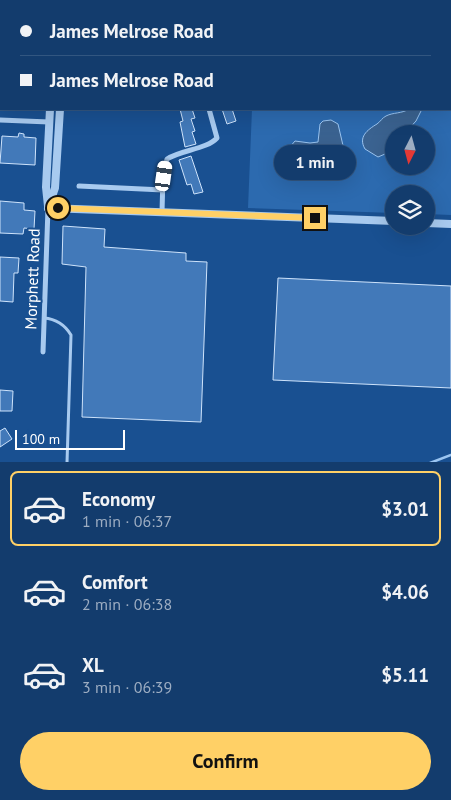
<!DOCTYPE html>
<html lang="en">
<head>
<meta charset="utf-8">
<style>
	body { margin:0; font-family:"PT Sans",sans-serif; background:#204775; color:#f1f3f6; height:100vh; display:flex; flex-direction:column; font-size:19px; white-space:nowrap }
	* { box-sizing:border-box; margin:0 }
	p { font-size:16px; color:#9dadc2 }
	.icon { flex:none; width:28px; height:28px; fill:none; stroke:currentColor; stroke-width:2; stroke-linecap:round; stroke-linejoin:round }
	.map { position:relative; height:462px; overflow:hidden }
	.side { display:flex; flex-direction:column; background:#133c6d; flex:1 }
	.side>* { flex:none }
	.guide { position:absolute; left:0px; top:0px; width:451px; height:110px; box-shadow:0 5px 20px #0002,0 0 0 1px #325680; display:grid; align-content:center; height:110px; padding:0 20px; background:#133c6d }
	.needle { width:32px; rotate:186deg }
	.buttons { position:absolute; left:385px; top:125px; display:grid; gap:10px }
	.buttons a { display:grid; place-items:center; width:50px; height:50px; border-radius:50%; background:#133c6d; box-shadow:0 5px 20px #0002,0 0 0 1px #325680; font-size:25px }
	.scale { position:absolute; left:15px; bottom:12px; width:110px; box-sizing:border-box; padding-left:5px; border:2px solid #fff; border-top:0; font-size:14px; line-height:18px; white-space:nowrap; color:#fff; -webkit-text-stroke:4px #195091; paint-order:stroke }
	.end { position:absolute; width:22px; height:22px; margin:-11px; border:6px solid #ffd066; background:#111; box-shadow:0 0 0 2px #111 }
	.from { border-radius:50% }
	.bubble { position:absolute; height:35px; border-radius:18px; background:#133c6d; box-shadow:0 5px 20px #0002,0 0 0 1px #325680; font-size:16px; font-weight:700; line-height:35px; text-align:center }
	.car { position:absolute; width:15px; height:30px; margin:-15px -8px; border-radius:6px; box-shadow:0 0 4px 1px #0007; background:linear-gradient(#fff 24%,#345 0 40%,#fff 0 76%,#345 0 86%,#fff 0) }
	.guide b { display:flex; align-items:center; gap:18px; height:48px; font-size:19px }
	.guide b+b { border-top:1px solid #325680 }
	.guide i { width:12px; height:12px; background:#f1f3f6 }
	ul { padding:9px 0 0; list-style:none }
	li { display:flex; align-items:center; gap:15px; height:75px; margin:0 10px 8px; padding:0 10px; border:2px solid transparent; border-radius:8px }
	li div { flex:1 }
	li b { display:block; font-size:19px }
	li em { font-style:normal; font-weight:700 }
	li.current { border-color:#ffd066 }
	li>.icon { width:45px; height:45px; stroke-width:1.5 }
	.action { display:flex; gap:10px; margin-top:auto; padding:10px 20px }
	.action a { flex:1; height:58px; border-radius:30px; background:#ffd066; color:#111; font-size:20px; font-weight:700; line-height:58px; text-align:center }
	.map>svg:first-child { display:block }
	.green { fill:#2c6aaf; fill-rule:evenodd }
	.water { fill:#3b6391; stroke:#9bc5f1 }
	.lines { fill:none; stroke-linecap:round; stroke-linejoin:round }
	.stream { stroke:#9bc5f1; stroke-width:2.5 }
	.building { fill:#4279b9; stroke:#cee3fb }
	.service { stroke:#a8caef; stroke-width:3 }
	.minor { stroke:#a8caef; stroke-width:5 }
	.tertiary { stroke:#a8caef; stroke-width:8 }
	.route { stroke:#ffd066; stroke-width:6 }
	.labels { text-anchor:middle; stroke-width:4; stroke-linejoin:round; paint-order:stroke }
	.street-label { font-size:16px; fill:#fff; stroke:#195091 }
</style>
</head>
<body>
<div class="map">
<svg width="451" height="463" viewBox="0 0 451 463">
	<rect width="100%" height="100%" fill="#195091"/>
	<path class="green" d="M 257,0 L 451,0 L 451,215 L 426,214 L 426,194 L 394,194 L 394,213 L 248,208 L 252,109 L 450,109 L 450,1 ZM 394,134 L 426,134 L 426,166 L 394,166 Z"/>
	<g class="water">
		<path d="M 409,109 L 422,109 L 416,121 L 404,134 L 394,134 L 392,151 L 378,157 L 365,149 C 358,137 367,130 377,124 C 381,121 382,118 386,116 C 394,112 401,114 409,109 Z"/>
		<path d="M 331,120 L 338,124 L 345,154 L 341,160 L 312,164 L 286,162 L 282,159 L 283,155 L 295,141 L 310,143 L 318,142 L 320,124 L 323,121 Z"/>
	</g>
	<g class="lines">
		<path class="stream" d="M 430,463 L 451,455"/>
	</g>
	<g class="building">
		<path d="M 180,109 L 192,109 L 195,118 L 191,119 L 195,131 L 192,132 L 196,144 L 185,147 L 180,122 L 183,121 Z"/>
		<path d="M 222,109 L 232,109 L 236,121 L 227,124 Z"/>
		<path d="M 19,133 L 24,134 L 24,137 L 36,138 L 35,165 L 0,163 L 2,136 L 18,137 Z"/>
		<path d="M 191,156 L 203,192 L 194,194 L 191,184 L 187,185 L 179,160 Z"/>
		<path d="M 0,201 L 24,203 L 24,210 L 35,211 L 34,229 L 24,228 L 23,234 L 0,233 Z"/>
		<path d="M 63,226 L 105,229 L 104,247 L 186,253 L 186,261 L 207,262 L 201,422 L 82,417 L 86,267 L 62,264 Z"/>
		<path d="M 0,257 L 19,258 L 18,273 L 14,273 L 13,302 L 0,301 Z"/>
		<path d="M 278,278 L 451,286 L 451,388 L 273,380 Z"/>
		<path d="M 0,390 L 13,391 L 12,411 L 0,411 Z"/>
		<path d="M 5,428 L 12,439 L 0,447 L 0,431 Z"/>
	</g>
	<g class="lines">
		<path class="service" d="M 44,318 C 56,319 65,325 71,335 L 67,463"/>
		<g class="minor">
			<path d="M 204,1 L 205,0"/>
			<path d="M 260,1 L 260,0"/>
			<path d="M 0,120 L 49,122"/>
			<path d="M 79,186 L 163,190"/>
			<path d="M 162,212 L 163,176 L 167,159 C 181,150 207,149 217,138 L 209,109"/>
			<path d="M 43,352 L 48,208"/>
		</g>
		<g class="tertiary">
			<path d="M 55,1 L 55,0"/>
			<path d="M 63,1 L 63,0"/>
			<path d="M 48,206 L 46,187 L 50,109"/>
			<path d="M 48,208 L 394,221"/>
			<path d="M 48,208 L 55,188 L 60,109"/>
			<path d="M 426,223 L 451,224"/>
		</g>
	</g>
	<g class="lines">
		<path class="route" d="M 58,208 L 315,218"/>
	</g>
	<g class="labels">
		<g class="street-label">
			<text transform="translate(32 279) rotate(-88)" y="6">Morphett Road</text>
		</g>
	</g>
</svg>
<div class="buttons">
<a><svg class="needle" viewBox="-14 -14 28 28"><path d="M0-13l5 13h-10z" fill="#e53935"/><path d="M0 13l5-13h-10z" fill="#9dadc2"/></svg></a>
<a><svg class="icon" aria-label="layers" viewBox="0 0 24 24"><path d="M12 4l9 5-9 5-9-5zM3 14l9 5 9-5"/></svg></a>
</div>
<div class="scale">100 m</div>
<i class="end from" style="left:58px;top:208px"></i>
<i class="end" style="left:315px;top:218px"></i>
<div class="bubble" style="left:274px;top:145px;width:82px">1 min</div>
<i class="car" style="left:164px;top:176px;rotate:8deg"></i>
<div class="guide">
<b><i class="from"></i>James Melrose Road</b>
<b><i></i>James Melrose Road</b>
</div>
</div>
<section class="side">
<ul>
<li class="current"><svg class="icon" aria-label="car" viewBox="0 0 24 24"><path d="M5 17H2v-5l4-1 3-4h7l3 4 3 1v5h-3M9 17h6M6 11h13"/><circle cx="7" cy="17" r="2"/><circle cx="17" cy="17" r="2"/></svg><div><b>Economy</b><p>1 min · 06:37</p></div><em>$3.01</em></li>
<li><svg class="icon" aria-label="car" viewBox="0 0 24 24"><path d="M5 17H2v-5l4-1 3-4h7l3 4 3 1v5h-3M9 17h6M6 11h13"/><circle cx="7" cy="17" r="2"/><circle cx="17" cy="17" r="2"/></svg><div><b>Comfort</b><p>2 min · 06:38</p></div><em>$4.06</em></li>
<li><svg class="icon" aria-label="car" viewBox="0 0 24 24"><path d="M5 17H2v-5l4-1 3-4h7l3 4 3 1v5h-3M9 17h6M6 11h13"/><circle cx="7" cy="17" r="2"/><circle cx="17" cy="17" r="2"/></svg><div><b>XL</b><p>3 min · 06:39</p></div><em>$5.11</em></li>
</ul>
<div class="action"><a>Confirm</a></div>
</section>
</body>
</html>
